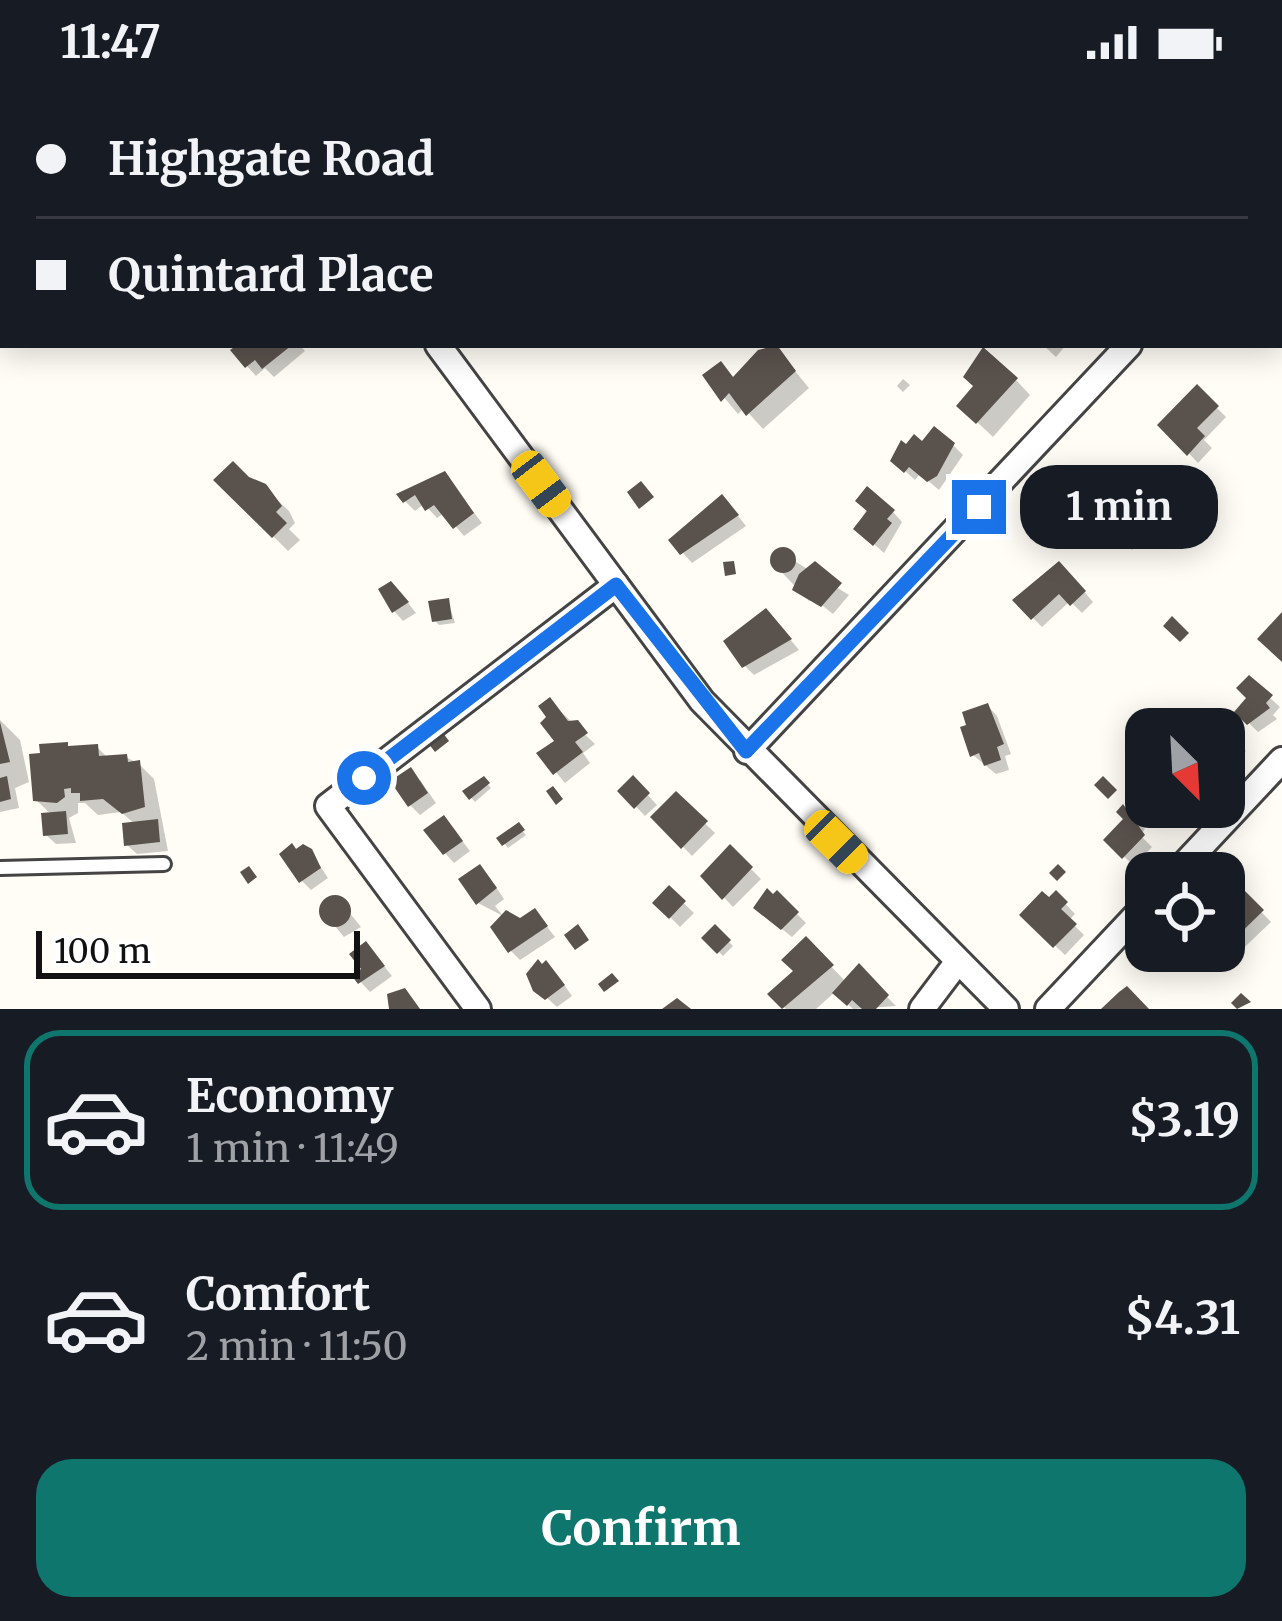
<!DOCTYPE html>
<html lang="en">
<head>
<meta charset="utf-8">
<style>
	body { margin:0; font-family:Merriweather,serif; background:#242831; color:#f1f3f6; height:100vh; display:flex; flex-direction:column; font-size:45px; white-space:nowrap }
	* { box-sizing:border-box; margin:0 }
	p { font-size:39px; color:#9ea1a6 }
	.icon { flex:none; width:66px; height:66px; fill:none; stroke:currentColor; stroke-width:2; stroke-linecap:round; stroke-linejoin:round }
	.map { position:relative; height:925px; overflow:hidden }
	.panel { display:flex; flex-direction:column; background:#171b24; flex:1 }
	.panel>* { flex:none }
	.hud { position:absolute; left:0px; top:0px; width:1284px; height:264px; box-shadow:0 6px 30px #0003; display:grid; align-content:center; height:264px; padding:0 36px; background:#171b24 }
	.needle { width:78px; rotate:156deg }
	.buttons { position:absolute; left:1125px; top:624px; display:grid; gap:24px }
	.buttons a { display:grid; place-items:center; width:120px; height:120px; border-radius:24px; background:#171b24; box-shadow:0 6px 30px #0003; font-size:60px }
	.scale { position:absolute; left:36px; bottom:30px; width:324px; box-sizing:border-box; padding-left:12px; border:6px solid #111; border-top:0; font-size:33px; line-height:42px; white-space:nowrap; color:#111; -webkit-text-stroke:9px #fff; paint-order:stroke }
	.end { position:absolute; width:54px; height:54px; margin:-27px; border:15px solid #1a73e8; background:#fff; box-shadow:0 0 0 6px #fff }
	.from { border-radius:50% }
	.bubble { position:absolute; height:84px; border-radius:36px; background:#171b24; box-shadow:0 6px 30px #0003; font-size:39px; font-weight:700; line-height:84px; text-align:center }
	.car { position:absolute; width:36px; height:72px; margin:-36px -18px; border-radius:15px; box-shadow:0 0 9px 3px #0007; background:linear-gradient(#f5c518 24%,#345 0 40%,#f5c518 0 76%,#345 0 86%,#f5c518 0) }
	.hud b { display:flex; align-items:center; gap:42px; height:114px; font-size:45px }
	.hud b+b { border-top:3px solid #363941 }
	.hud i { width:30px; height:30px; background:#f1f3f6 }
	ul { padding:21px 0 0; list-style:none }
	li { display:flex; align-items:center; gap:36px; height:180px; margin:0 24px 18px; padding:0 12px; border:6px solid transparent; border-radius:36px }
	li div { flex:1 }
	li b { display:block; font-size:45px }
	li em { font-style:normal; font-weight:700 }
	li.selected { border-color:#0f766e }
	li>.icon { width:108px; height:108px; stroke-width:1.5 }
	.primary-button { display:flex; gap:24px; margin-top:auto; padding:24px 36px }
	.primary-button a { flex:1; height:138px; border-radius:36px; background:#0f766e; color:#fff; font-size:48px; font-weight:700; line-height:138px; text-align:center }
	.status { display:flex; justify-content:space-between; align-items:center; height:84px; padding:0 60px; background:#171b24; direction:ltr }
	.status svg { height:33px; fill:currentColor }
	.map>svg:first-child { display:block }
	.shadow { fill:#0003 }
	.building { fill:#5a524d }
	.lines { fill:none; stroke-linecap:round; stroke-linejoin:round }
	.lane-casing { stroke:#444; stroke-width:18 }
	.street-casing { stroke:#444; stroke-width:30 }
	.lane { stroke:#fff; stroke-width:12 }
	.street { stroke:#fff; stroke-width:24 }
	.route { stroke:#1a73e8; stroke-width:15 }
</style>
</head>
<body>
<div class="status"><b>11:47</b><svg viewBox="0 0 49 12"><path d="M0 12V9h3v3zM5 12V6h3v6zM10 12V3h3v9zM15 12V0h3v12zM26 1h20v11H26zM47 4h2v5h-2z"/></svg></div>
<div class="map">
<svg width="1282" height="925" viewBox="0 0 1282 925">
	<rect width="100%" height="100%" fill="#fffdf5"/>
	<g class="shadow">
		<path d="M 373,0 L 413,0 L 414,2 L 376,3 Z"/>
		<path d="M 878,0 L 946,0 L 949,2 L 880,3 Z"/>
		<path d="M 244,261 L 300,261 L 305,267 L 274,293 L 265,284 L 256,292 L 247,282 Z"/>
		<path d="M 1043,261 L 1066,261 L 1056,273 Z"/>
		<path d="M 775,263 L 809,304 L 763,345 L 744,324 L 738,330 L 706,292 L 721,281 L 735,295 Z"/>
		<path d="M 903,295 L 910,301 L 903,308 L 897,302 Z"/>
		<path d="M 1016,296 L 1030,311 L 993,353 L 975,336 L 977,303 Z"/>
		<path d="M 1197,304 L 1226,333 L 1204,356 L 1212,364 L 1198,379 L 1162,341 Z"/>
		<path d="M 923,361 L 953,361 L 963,371 L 939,406 L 920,390 L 915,396 L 904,386 Z"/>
		<path d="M 445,391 L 482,439 L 464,452 L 444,429 L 437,434 L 424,420 L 415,427 L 405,417 Z"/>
		<path d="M 217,396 L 272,411 L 289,427 L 295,439 L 289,445 L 300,456 L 288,467 Z"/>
		<path d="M 1154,411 L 1178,437 L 1169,447 L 1158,437 L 1132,466 L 1105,441 Z"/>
		<path d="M 731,423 L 746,442 L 692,479 L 683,469 Z"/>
		<path d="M 867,425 L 893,428 L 902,438 L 884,469 L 856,444 Z"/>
		<path d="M 777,466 L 849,511 L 833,530 L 812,513 L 809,517 L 772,478 Z"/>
		<path d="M 1069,490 L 1093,518 L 1082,529 L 1070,517 L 1042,543 L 1016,517 Z"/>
		<path d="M 401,510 L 416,529 L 403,537 L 394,527 Z"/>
		<path d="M 448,517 L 455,539 L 439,541 L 435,537 Z"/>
		<path d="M 775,537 L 799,566 L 754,591 L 745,582 Z"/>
		<path d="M 1249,595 L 1280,623 L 1273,631 L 1277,635 L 1258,648 L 1238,628 L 1251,614 Z"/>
		<path d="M 988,622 L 997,632 L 1011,670 L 1005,672 L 1009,686 L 996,690 L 973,671 Z"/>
		<path d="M 559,626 L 595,660 L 583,669 L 590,679 L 565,699 L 541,670 L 558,658 Z"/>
		<path d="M 0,636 L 20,656 L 29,698 L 15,704 L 19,724 L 0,728 Z"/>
		<path d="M 1224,646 L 1246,667 L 1224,683 Z"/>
		<path d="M 97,663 L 108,674 L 126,673 L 139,680 L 154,695 L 168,767 L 137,770 L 127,761 L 135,740 L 121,728 L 98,731 L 85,719 L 78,719 L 78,729 L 69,734 L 76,759 L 56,760 L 46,751 L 52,731 L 36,716 L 71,665 Z"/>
		<path d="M 633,695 L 657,721 L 645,732 L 621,707 Z"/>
		<path d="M 420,696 L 436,719 L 420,731 L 410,721 Z"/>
		<path d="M 484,696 L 491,704 L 475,718 L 466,708 Z"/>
		<path d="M 676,711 L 715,749 L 692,772 L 654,733 Z"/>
		<path d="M 1165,723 L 1189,723 L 1179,736 Z"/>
		<path d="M 1123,725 L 1145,745 L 1140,751 L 1152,763 L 1134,782 L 1107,756 L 1127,735 Z"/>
		<path d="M 518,742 L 526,751 L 508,764 L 500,754 Z"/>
		<path d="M 453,745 L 470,767 L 454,779 L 445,769 Z"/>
		<path d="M 293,763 L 314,773 L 328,794 L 311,806 L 302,797 Z"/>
		<path d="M 730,764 L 761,795 L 733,823 L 704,792 Z"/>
		<path d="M 489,793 L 504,815 L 495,822 L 503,832 L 478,819 Z"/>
		<path d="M 669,805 L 694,829 L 680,843 L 656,819 Z"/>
		<path d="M 1243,809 L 1271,838 L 1230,877 L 1220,867 L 1224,822 Z"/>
		<path d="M 777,810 L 806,839 L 792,853 L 767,833 Z"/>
		<path d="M 1056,810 L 1075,830 L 1069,836 L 1084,851 L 1065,871 L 1023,831 Z"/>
		<path d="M 336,812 L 361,843 L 344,853 L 320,824 L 327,820 L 324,816 Z"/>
		<path d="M 535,827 L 555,853 L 520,876 L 511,867 L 520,838 Z"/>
		<path d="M 715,844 L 733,862 L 723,872 L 705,854 Z"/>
		<path d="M 806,856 L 846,898 L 859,884 L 896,922 L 853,925 L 835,908 L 816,925 L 786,925 L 771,910 L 797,888 Z"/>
		<path d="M 375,871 L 392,892 L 370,908 L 356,893 Z"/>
		<path d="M 556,889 L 572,912 L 557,923 L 547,914 Z"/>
	</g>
	<g class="building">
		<path d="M 237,261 L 292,261 L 262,285 L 255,276 L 245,284 L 230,266 Z"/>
		<path d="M 777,261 L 796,287 L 746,332 L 729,309 L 721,318 L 702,291 L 721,277 L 733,293 L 758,266 Z"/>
		<path d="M 983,263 L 1018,294 L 976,340 L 956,322 L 973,302 L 963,293 Z"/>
		<path d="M 1197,300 L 1219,322 L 1197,344 L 1205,352 L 1187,372 L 1157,341 Z"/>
		<path d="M 934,342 L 955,359 L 937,392 L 927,398 L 909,383 L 904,389 L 890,377 L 901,356 L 906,360 L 914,350 L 922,357 Z"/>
		<path d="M 233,377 L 249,393 L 266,400 L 282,422 L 276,428 L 287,439 L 272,454 L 213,396 Z"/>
		<path d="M 445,387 L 474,429 L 453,445 L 434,421 L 425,427 L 415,411 L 403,419 L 396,410 Z"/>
		<path d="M 641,397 L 654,413 L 639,425 L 627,408 Z"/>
		<path d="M 1145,397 L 1170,426 L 1158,439 L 1147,430 L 1121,459 L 1101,441 Z"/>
		<path d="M 867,402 L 895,426 L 887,435 L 892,439 L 873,462 L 853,445 L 867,427 L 855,417 Z"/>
		<path d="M 722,410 L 739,431 L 680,471 L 668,456 Z"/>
		<circle cx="783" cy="476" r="13"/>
		<path d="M 734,477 L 736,490 L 725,492 L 723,478 Z"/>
		<path d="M 815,477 L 842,499 L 821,523 L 792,506 L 799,490 Z"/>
		<path d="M 1059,477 L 1086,507 L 1070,522 L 1059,510 L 1031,536 L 1012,516 Z"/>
		<path d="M 391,497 L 409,518 L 392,529 L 378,505 Z"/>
		<path d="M 449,514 L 452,535 L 432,538 L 428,517 Z"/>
		<path d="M 766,524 L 792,555 L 742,584 L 723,557 Z"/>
		<path d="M 1282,528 L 1282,578 L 1257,555 Z"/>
		<path d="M 1172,532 L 1189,549 L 1180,558 L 1163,542 Z"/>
		<path d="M 1249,591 L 1273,611 L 1266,619 L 1270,624 L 1247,641 L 1234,628 L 1246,614 L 1236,604 Z"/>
		<path d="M 550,613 L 568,637 L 578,636 L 588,649 L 575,658 L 583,668 L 553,691 L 536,669 L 554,657 L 540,639 L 546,633 L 538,622 Z"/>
		<path d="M 988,619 L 1004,660 L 997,663 L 1001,676 L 984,682 L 979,669 L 970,673 L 960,643 L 966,641 L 962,628 Z"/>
		<path d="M 1214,632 L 1239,656 L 1229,666 L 1224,666 L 1224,645 L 1197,645 Z"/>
		<path d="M 0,638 L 10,678 L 0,680 Z"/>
		<path d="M 443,649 L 449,657 L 435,668 L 428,659 Z"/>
		<path d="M 68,658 L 68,662 L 98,660 L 99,672 L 127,670 L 128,678 L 140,676 L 145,723 L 122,730 L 103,715 L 80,717 L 80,709 L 71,709 L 71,704 L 64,705 L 65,713 L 57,719 L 33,717 L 29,670 L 40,669 L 39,660 Z"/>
		<path d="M 411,683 L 428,709 L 408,723 L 390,697 Z"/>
		<path d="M 633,691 L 650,709 L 634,725 L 617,707 Z"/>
		<path d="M 7,692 L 11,715 L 0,718 L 0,694 Z"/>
		<path d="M 484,692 L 490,699 L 469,716 L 462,707 Z"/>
		<path d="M 1103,692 L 1117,706 L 1108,715 L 1094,701 Z"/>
		<path d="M 553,702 L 563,715 L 556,721 L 546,707 Z"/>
		<path d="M 676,707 L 708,737 L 681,765 L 650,733 Z"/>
		<path d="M 1123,720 L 1145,751 L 1122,775 L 1103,756 L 1123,735 L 1116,728 Z"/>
		<path d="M 66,727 L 68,750 L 43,752 L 41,729 Z"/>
		<path d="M 444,731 L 463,757 L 443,771 L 423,746 Z"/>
		<path d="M 158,735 L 160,758 L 124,762 L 122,739 Z"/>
		<path d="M 519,738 L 525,746 L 502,762 L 496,754 Z"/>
		<path d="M 292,759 L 296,765 L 303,760 L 312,765 L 321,784 L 299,799 L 279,770 Z"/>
		<path d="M 730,760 L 753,783 L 722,816 L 700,792 Z"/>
		<path d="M 480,780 L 497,804 L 476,821 L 458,795 Z"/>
		<path d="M 1058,780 L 1066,788 L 1057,797 L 1049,789 Z"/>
		<path d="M 249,782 L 257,793 L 248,800 L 240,788 Z"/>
		<path d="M 669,801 L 686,817 L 669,835 L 652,819 Z"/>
		<path d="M 767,804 L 773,810 L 777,806 L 799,828 L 781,846 L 753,824 Z"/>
		<path d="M 1243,805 L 1264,826 L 1224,865 L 1224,818 Z"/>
		<path d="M 1056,806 L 1068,818 L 1061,825 L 1077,840 L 1053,864 L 1019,831 L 1042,807 L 1049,813 Z"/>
		<circle cx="335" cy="827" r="16"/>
		<path d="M 535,824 L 548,842 L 508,869 L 490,843 L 506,826 L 520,834 Z"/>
		<path d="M 578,840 L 589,856 L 575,866 L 564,851 Z"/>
		<path d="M 715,840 L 731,856 L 717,870 L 701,854 Z"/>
		<path d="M 806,852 L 834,881 L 782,925 L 767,910 L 793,887 L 781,876 Z"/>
		<path d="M 366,857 L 385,882 L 358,900 L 352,892 L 361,885 L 349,870 Z"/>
		<path d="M 538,875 L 542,880 L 546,876 L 565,901 L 545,916 L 533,907 L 526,890 Z"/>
		<path d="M 859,879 L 889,911 L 876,925 L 862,925 L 852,916 L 847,922 L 832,909 Z"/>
		<path d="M 612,889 L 619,897 L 604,908 L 598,900 Z"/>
		<path d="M 1127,902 L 1149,925 L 1101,925 L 1119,908 Z"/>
		<path d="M 405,904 L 420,925 L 389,925 L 387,910 Z"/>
		<path d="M 1241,909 L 1251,918 L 1237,925 L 1231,919 Z"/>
		<path d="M 677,914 L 691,925 L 662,925 Z"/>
	</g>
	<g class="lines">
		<g class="lane-casing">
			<path id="lane" d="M 0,784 L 164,780"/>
		</g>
		<g class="street-casing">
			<g id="street">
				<path d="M 245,0 L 247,3"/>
				<path d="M 438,261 L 702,617 L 1006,925"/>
				<path d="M 747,667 L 1129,261"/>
				<path d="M 1176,789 L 1282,676"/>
				<path d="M 478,925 L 328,722 L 616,501"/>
				<path d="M 922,925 L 956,880"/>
				<path d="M 1048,925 L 1146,821"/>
			</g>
		</g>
		<use href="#lane" class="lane"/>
		<use href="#street" class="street"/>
	</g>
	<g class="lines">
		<path class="route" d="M 364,694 L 616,501 L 746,667 L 979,423"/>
	</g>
</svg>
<div class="buttons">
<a><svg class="needle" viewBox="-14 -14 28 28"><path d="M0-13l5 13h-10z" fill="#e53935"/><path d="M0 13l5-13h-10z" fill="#9ea1a6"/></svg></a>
<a><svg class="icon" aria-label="locate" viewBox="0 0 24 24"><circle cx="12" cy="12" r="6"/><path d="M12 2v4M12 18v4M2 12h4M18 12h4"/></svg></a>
</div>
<div class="scale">100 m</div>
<i class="end from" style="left:364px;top:694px"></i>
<i class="end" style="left:979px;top:423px"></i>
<div class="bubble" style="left:1020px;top:381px;width:198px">1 min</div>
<i class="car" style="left:541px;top:400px;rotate:143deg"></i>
<i class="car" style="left:836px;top:758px;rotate:135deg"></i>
<div class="hud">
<b><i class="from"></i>Highgate Road</b>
<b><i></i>Quintard Place</b>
</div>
</div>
<section class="panel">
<ul>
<li class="selected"><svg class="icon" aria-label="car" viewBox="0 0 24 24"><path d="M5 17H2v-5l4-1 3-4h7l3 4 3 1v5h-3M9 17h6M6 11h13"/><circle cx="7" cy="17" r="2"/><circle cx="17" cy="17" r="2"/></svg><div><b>Economy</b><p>1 min · 11:49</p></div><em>$3.19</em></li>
<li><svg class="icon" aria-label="car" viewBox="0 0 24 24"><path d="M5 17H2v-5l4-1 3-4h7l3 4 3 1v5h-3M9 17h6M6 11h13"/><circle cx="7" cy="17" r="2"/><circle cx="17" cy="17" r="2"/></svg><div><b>Comfort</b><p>2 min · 11:50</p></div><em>$4.31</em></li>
</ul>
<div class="primary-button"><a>Confirm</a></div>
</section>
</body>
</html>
